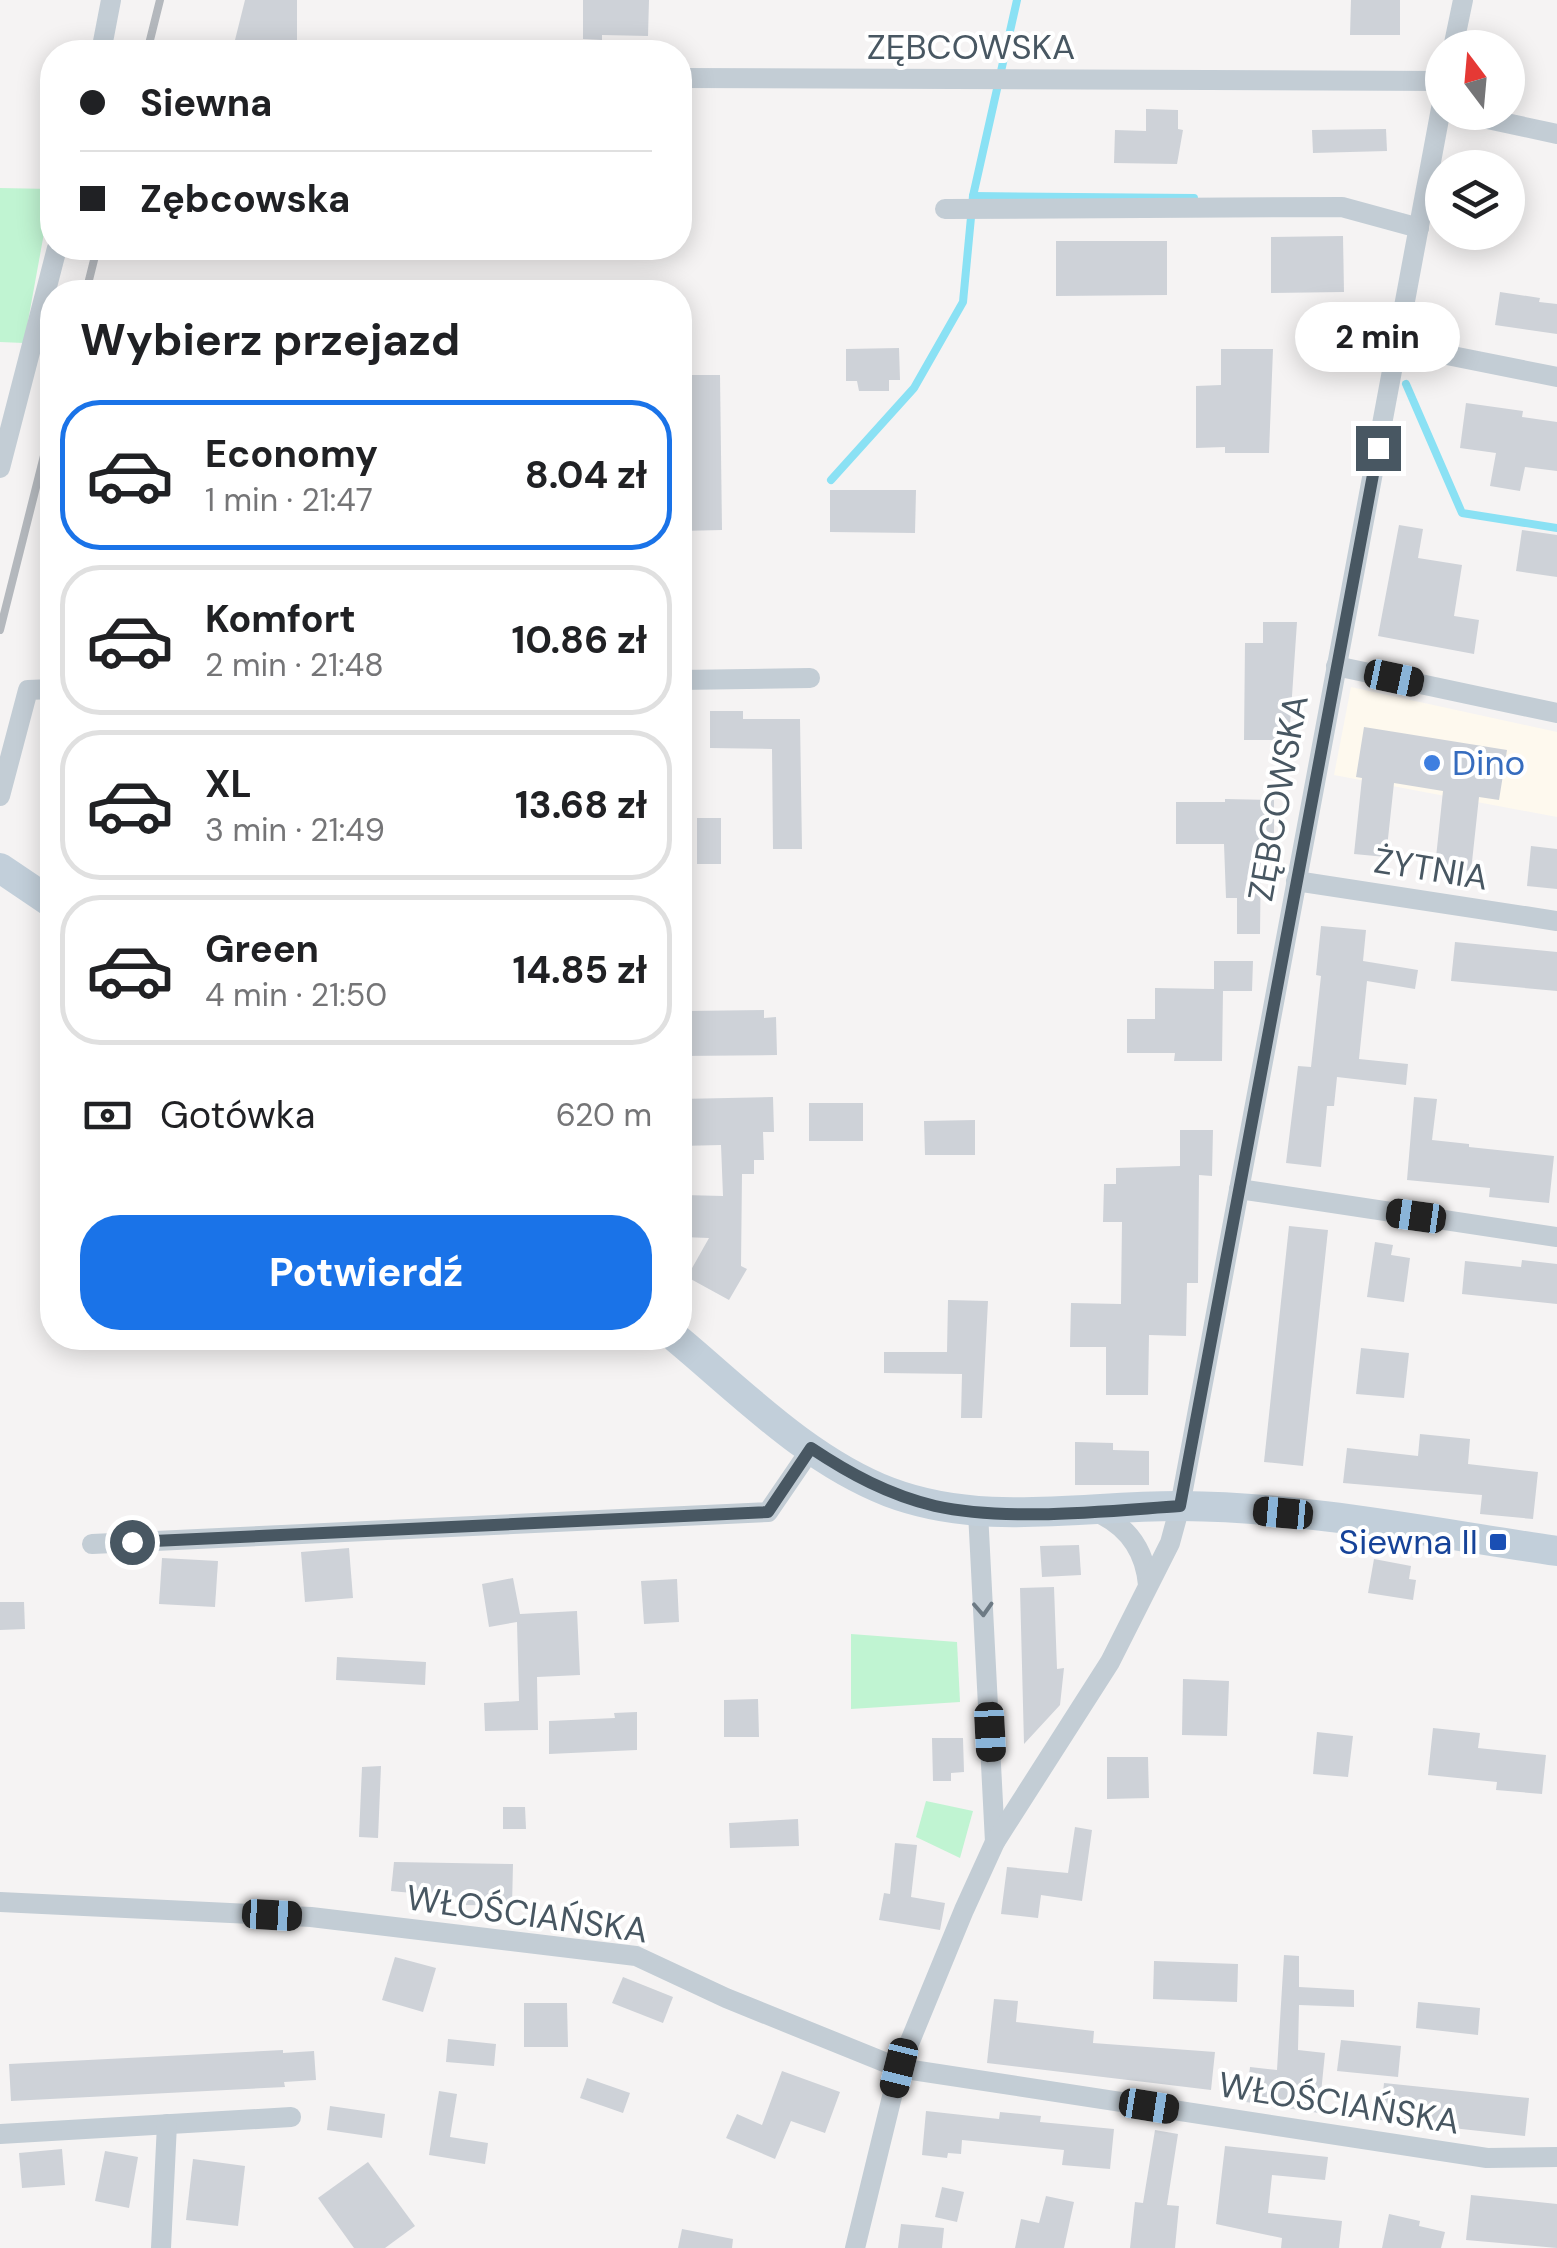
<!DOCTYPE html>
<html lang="pl">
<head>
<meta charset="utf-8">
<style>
	body { margin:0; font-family:"DM Sans",sans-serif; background:#f2f2f2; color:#202124; height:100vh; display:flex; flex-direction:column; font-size:38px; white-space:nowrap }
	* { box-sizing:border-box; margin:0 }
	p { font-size:32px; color:#757577 }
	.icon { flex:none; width:55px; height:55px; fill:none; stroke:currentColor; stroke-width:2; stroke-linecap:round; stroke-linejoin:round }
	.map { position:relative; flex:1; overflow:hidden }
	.sheet { position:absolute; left:40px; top:280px; width:652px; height:1070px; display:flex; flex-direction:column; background:#fff; border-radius:40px; box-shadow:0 5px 25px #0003 }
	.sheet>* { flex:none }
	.banner { position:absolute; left:40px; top:40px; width:652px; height:220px; border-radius:40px; box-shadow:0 5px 25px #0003; display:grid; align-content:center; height:220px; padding:0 40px; background:#fff }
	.needle { width:65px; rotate:344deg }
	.fabs { position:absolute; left:1425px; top:30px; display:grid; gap:20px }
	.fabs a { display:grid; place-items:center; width:100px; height:100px; border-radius:50%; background:#fff; box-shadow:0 5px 25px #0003; font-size:50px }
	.end { position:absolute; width:45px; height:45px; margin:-22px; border:12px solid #485762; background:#fff; box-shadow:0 0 0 5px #fff }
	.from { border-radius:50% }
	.bubble { position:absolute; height:70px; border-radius:35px; background:#fff; box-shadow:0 5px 25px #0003; font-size:32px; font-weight:700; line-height:70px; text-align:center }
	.car { position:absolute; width:30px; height:60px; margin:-30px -15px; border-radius:12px; box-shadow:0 0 8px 2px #0007; background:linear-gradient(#222 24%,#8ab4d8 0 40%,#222 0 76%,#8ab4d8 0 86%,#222 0) }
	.banner b { display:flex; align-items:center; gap:35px; height:95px; font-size:38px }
	.banner b+b { border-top:2px solid #e0e0e0 }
	.banner i { width:25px; height:25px; background:#202124 }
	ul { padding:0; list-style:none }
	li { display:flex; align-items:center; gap:30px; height:150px; margin:0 20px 15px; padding:0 20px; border:5px solid #e0e0e0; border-radius:40px }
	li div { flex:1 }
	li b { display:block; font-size:38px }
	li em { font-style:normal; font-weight:700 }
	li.on { border-color:#1a73e8 }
	li>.icon { width:90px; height:90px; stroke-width:1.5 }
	h2 { padding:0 40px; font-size:45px; line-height:120px }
	.pay { display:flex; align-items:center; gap:25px; height:110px; padding:0 40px; font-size:38px }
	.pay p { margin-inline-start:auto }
	.action { display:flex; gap:20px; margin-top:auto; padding:20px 40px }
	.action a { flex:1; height:115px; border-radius:40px; background:#1a73e8; color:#fff; font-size:40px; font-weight:700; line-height:115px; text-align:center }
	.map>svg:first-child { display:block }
	.commercial { fill:#fef9ee }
	.green { fill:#c0f4d2 }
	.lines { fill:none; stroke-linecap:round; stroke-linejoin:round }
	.stream { stroke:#8ae1f4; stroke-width:8 }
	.building { fill:#ced2d8 }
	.street { stroke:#c3cdd5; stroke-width:20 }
	.secondary { stroke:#c2cfda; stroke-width:30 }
	.rail { stroke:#b4b8bd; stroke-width:8 }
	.oneway { stroke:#6d7a84 }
	.route { stroke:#485762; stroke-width:12 }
	.shop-dot { fill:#3f7fe0; stroke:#fff; stroke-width:4 }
	.transit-dot { fill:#1a4fb4; stroke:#fff; stroke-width:4 }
	.labels { text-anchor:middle; stroke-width:8; stroke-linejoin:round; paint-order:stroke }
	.street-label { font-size:35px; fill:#485762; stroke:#fff }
	.shop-label { font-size:35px; fill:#366cbe; stroke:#fff; text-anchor:start }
	.transit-label { font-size:35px; fill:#164399; stroke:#fff; text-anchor:end }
</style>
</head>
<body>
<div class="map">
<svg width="1557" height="2248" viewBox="0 0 1557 2248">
	<rect width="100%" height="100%" fill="#f5f3f3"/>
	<path class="commercial" d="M 1351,687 L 1557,732 L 1557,817 L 1334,775 Z"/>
	<g class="green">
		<path d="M 0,188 L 52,189 L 24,343 L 0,342 Z"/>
		<path d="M 851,1634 L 957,1642 L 960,1702 L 851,1709 Z"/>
		<path d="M 926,1801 L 973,1811 L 960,1858 L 916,1837 Z"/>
	</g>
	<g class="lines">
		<g class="stream">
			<path d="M 973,196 L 1017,0"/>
			<path d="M 1406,384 L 1462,513 L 1557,528"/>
			<path d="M 831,480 L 914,388 L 963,302 L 973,196 L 1194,198"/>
		</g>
	</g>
	<g class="building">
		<path d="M 245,0 L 297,0 L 297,42 L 235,40 Z"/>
		<path d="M 583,0 L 649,0 L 648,36 L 602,35 L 602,40 L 583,39 Z"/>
		<path d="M 1351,0 L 1400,0 L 1400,35 L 1350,35 Z"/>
		<path d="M 1146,109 L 1178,110 L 1178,129 L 1183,130 L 1177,164 L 1114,163 L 1115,130 L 1146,131 Z"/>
		<path d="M 1386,129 L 1387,151 L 1313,153 L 1312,130 Z"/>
		<path d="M 1343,236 L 1344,292 L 1271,293 L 1271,237 Z"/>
		<path d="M 1056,241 L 1167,241 L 1167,295 L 1056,296 Z"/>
		<path d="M 1500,292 L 1540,298 L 1539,302 L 1557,304 L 1557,334 L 1495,325 Z"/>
		<path d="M 899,348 L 900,380 L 889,380 L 889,391 L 859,391 L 857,381 L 846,381 L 846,349 Z"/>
		<path d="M 1221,349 L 1273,349 L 1269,453 L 1225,453 L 1225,447 L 1196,448 L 1196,386 L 1221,385 Z"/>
		<path d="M 680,375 L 720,375 L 722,530 L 680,531 Z"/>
		<path d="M 1466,403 L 1523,411 L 1522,417 L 1557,422 L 1557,471 L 1525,467 L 1520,491 L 1490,486 L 1496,453 L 1460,448 Z"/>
		<path d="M 830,490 L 916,490 L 915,533 L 830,532 Z"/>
		<path d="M 1399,525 L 1423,529 L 1418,558 L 1462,565 L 1454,616 L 1479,620 L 1474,654 L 1378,636 Z"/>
		<path d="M 1522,530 L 1557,535 L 1557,577 L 1516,571 Z"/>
		<path d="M 1263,622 L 1297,622 L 1289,740 L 1244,740 L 1245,643 L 1263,643 Z"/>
		<path d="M 710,711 L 743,711 L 743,719 L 800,719 L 802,849 L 773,849 L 772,749 L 710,748 Z"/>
		<path d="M 1364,727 L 1507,750 L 1499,800 L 1479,797 L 1471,871 L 1435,867 L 1443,791 L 1394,783 L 1386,857 L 1354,854 L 1362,778 L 1356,777 Z"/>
		<path d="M 1225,799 L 1274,800 L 1274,847 L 1261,847 L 1260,934 L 1237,934 L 1237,898 L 1226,898 L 1224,844 L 1176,844 L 1176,802 L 1225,802 Z"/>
		<rect x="697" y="818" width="24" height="46"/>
		<path d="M 1531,846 L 1557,849 L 1557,889 L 1527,886 Z"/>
		<path d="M 1321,926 L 1366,930 L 1363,961 L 1418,970 L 1415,989 L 1367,981 L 1359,1059 L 1408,1064 L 1406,1085 L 1337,1077 L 1334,1106 L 1327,1106 L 1321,1167 L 1286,1163 L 1298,1066 L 1311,1067 L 1321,976 L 1316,975 Z"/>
		<path d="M 1455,942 L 1557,952 L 1557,991 L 1451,981 Z"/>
		<path d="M 1214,961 L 1253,961 L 1252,991 L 1223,991 L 1222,1061 L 1174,1061 L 1175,1053 L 1127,1053 L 1127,1019 L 1155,1019 L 1155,988 L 1214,989 Z"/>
		<path d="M 764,1010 L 764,1018 L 776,1017 L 777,1055 L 680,1056 L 680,1020 L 687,1020 L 687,1011 Z"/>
		<path d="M 773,1097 L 774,1132 L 763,1132 L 764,1160 L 754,1160 L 754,1174 L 742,1174 L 741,1266 L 747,1269 L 729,1300 L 687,1277 L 709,1238 L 682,1237 L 683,1195 L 723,1196 L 721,1145 L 680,1146 L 680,1099 Z"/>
		<path d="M 1414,1097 L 1437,1099 L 1432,1140 L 1469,1144 L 1469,1147 L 1554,1156 L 1549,1203 L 1489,1197 L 1490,1188 L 1407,1180 Z"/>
		<rect x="809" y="1103" width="54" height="38"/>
		<path d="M 975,1120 L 975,1155 L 925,1155 L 924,1121 Z"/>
		<path d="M 1180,1130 L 1213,1130 L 1212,1176 L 1199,1175 L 1198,1283 L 1187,1283 L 1186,1336 L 1149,1335 L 1148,1395 L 1106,1395 L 1106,1347 L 1070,1347 L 1071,1303 L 1121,1304 L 1122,1222 L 1103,1222 L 1104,1184 L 1116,1184 L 1116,1168 L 1180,1166 Z"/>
		<path d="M 1289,1226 L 1328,1230 L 1303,1466 L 1264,1462 Z"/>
		<path d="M 1375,1242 L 1393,1245 L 1391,1255 L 1410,1258 L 1404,1302 L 1367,1297 Z"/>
		<path d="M 1522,1260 L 1557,1264 L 1557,1304 L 1462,1294 L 1465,1261 L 1521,1267 Z"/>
		<path d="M 948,1300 L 988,1301 L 982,1418 L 961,1418 L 962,1374 L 884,1373 L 884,1352 L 947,1352 Z"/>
		<path d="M 1361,1348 L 1409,1353 L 1404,1398 L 1356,1394 Z"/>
		<path d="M 1420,1434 L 1470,1439 L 1468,1464 L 1538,1472 L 1533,1519 L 1480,1514 L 1482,1495 L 1343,1483 L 1347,1448 L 1418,1456 Z"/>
		<path d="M 1075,1442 L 1113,1443 L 1113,1450 L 1149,1451 L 1149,1485 L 1075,1485 Z"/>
		<path d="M 1079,1545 L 1081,1575 L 1042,1577 L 1040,1546 Z"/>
		<path d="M 349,1548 L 353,1598 L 305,1602 L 301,1552 Z"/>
		<path d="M 162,1558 L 218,1561 L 215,1607 L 159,1604 Z"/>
		<path d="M 1374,1559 L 1411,1566 L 1409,1579 L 1416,1580 L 1413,1600 L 1368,1593 Z"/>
		<path d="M 513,1578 L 520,1614 L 577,1611 L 580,1675 L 537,1677 L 538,1730 L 485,1731 L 484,1703 L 519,1701 L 517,1622 L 489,1627 L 482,1584 Z"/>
		<path d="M 677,1579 L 679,1622 L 644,1624 L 641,1581 Z"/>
		<path d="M 1054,1587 L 1057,1669 L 1064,1668 L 1060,1705 L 1024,1744 L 1020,1588 Z"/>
		<path d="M 0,1602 L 24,1602 L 25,1629 L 0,1630 Z"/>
		<path d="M 337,1657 L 426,1662 L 425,1685 L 336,1680 Z"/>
		<path d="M 1183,1679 L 1229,1681 L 1227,1736 L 1182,1735 Z"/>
		<path d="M 758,1699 L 759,1737 L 724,1737 L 724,1700 Z"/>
		<path d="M 637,1712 L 637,1750 L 549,1754 L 549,1721 L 615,1718 L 614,1713 Z"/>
		<path d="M 1433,1728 L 1480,1733 L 1478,1748 L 1546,1755 L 1542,1794 L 1496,1790 L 1497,1782 L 1428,1775 Z"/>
		<path d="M 1317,1732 L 1353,1736 L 1348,1777 L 1313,1774 Z"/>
		<path d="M 932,1738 L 963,1738 L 964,1772 L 951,1773 L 951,1781 L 933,1781 Z"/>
		<path d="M 1107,1757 L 1148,1757 L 1149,1798 L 1107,1799 Z"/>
		<path d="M 381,1766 L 378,1838 L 359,1837 L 362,1767 Z"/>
		<path d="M 503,1807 L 525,1807 L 526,1829 L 503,1829 Z"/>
		<path d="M 798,1819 L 799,1846 L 730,1848 L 729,1823 Z"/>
		<path d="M 1075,1827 L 1092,1830 L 1082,1901 L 1041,1895 L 1038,1918 L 1001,1914 L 1007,1867 L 1068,1873 Z"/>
		<path d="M 895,1843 L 917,1845 L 911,1897 L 945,1903 L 940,1930 L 879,1920 L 884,1893 L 890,1894 Z"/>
		<path d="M 394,1862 L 513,1864 L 512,1906 L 464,1905 L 464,1898 L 391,1891 Z"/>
		<path d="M 1284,1955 L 1299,1956 L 1299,1987 L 1354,1990 L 1354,2007 L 1299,2005 L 1298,2050 L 1325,2053 L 1319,2113 L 1246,2102 L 1250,2067 L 1277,2070 Z"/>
		<path d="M 395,1957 L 436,1968 L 423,2012 L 382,2000 Z"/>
		<path d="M 1154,1961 L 1238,1964 L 1237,2002 L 1153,1999 Z"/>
		<path d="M 623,1977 L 673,1997 L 663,2023 L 612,2003 Z"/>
		<path d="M 994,1999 L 1018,2001 L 1016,2022 L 1094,2031 L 1093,2043 L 1215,2052 L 1211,2090 L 987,2063 Z"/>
		<path d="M 1418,2002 L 1480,2008 L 1478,2035 L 1416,2028 Z"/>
		<path d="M 524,2003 L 567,2003 L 568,2047 L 524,2047 Z"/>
		<path d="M 448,2039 L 496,2044 L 494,2066 L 446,2062 Z"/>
		<path d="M 1341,2040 L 1401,2046 L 1398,2077 L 1337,2071 Z"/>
		<path d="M 283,2050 L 283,2053 L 314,2051 L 316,2080 L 284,2082 L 285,2087 L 11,2101 L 9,2064 Z"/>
		<path d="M 782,2071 L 840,2092 L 825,2133 L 791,2121 L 775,2159 L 726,2138 L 737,2114 L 762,2125 Z"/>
		<path d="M 587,2078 L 630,2093 L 623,2113 L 580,2098 Z"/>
		<path d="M 1384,2083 L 1529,2098 L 1525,2136 L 1380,2120 Z"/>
		<path d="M 439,2091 L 457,2094 L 450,2137 L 488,2143 L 485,2164 L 429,2155 Z"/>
		<path d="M 330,2106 L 385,2114 L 382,2138 L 327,2130 Z"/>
		<path d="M 926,2111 L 999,2119 L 1000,2112 L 1041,2116 L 1040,2122 L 1114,2129 L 1110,2169 L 1062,2165 L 1064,2150 L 962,2140 L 961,2154 L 948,2153 L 947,2158 L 922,2155 Z"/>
		<path d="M 1155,2130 L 1178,2134 L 1167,2205 L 1179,2206 L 1175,2248 L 1130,2248 L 1135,2202 L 1143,2203 Z"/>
		<path d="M 1225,2146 L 1328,2157 L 1325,2180 L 1272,2175 L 1268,2213 L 1342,2221 L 1339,2248 L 1281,2248 L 1282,2238 L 1216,2224 Z"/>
		<path d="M 62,2149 L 65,2185 L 22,2188 L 19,2153 Z"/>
		<path d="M 105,2151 L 138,2157 L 129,2208 L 95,2201 Z"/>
		<path d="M 193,2159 L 245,2166 L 238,2226 L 186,2220 Z"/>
		<path d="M 368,2162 L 415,2226 L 385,2248 L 354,2248 L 318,2198 Z"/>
		<path d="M 942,2187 L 964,2192 L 957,2222 L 935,2217 Z"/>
		<path d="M 1471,2195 L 1557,2204 L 1557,2248 L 1466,2240 Z"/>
		<path d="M 1046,2196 L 1074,2202 L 1064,2248 L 1015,2248 L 1021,2219 L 1039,2223 Z"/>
		<path d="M 1389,2214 L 1420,2221 L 1419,2226 L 1445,2232 L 1441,2248 L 1382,2248 Z"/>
		<path d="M 901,2224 L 944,2228 L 942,2248 L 898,2248 Z"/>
		<path d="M 682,2229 L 733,2239 L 732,2248 L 678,2248 Z"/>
	</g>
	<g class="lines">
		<g class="street">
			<path d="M 1453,48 L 1463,0"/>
			<path d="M 101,52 L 111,0"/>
			<path d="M 680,78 L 1442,81"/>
			<path d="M 1455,112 L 1557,134"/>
			<path d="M 945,209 L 1342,207 L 1419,228"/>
			<path d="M 1397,345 L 1557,377"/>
			<path d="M 0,468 L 57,248"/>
			<path d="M 1336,666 L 1557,713"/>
			<path d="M 680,680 L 810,678"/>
			<path d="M 0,796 L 28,690 L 52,689"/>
			<path d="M 1296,881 L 1557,921"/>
			<path d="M 1239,1189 L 1557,1237"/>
			<path d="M 978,1512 L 995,1842"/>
			<path d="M 1096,1512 C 1128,1526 1145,1550 1148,1585"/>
			<path d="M 92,1544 L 768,1512 L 811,1449"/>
			<path d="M 0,1902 L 311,1917 L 636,1956 L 726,1998 L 899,2068 L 1487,2158 L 1557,2157"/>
			<path d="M 0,2134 L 291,2117"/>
			<path d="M 161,2248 L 167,2124"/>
			<path d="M 855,2248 L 899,2068 L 964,1910 L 995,1842 L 1110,1662 L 1170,1543 L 1180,1506 L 1442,103"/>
		</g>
		<g class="secondary">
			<path d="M 0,868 L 52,903"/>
			<path d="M 676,1338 C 742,1393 807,1460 889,1492 C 984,1528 1084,1505 1182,1506 C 1307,1507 1433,1533 1557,1551"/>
		</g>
		<g class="rail">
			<path d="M 147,52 L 160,0"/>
			<path d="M 86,292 L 97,248"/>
			<path d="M 0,630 L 52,424"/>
		</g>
	</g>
	<defs><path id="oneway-chevron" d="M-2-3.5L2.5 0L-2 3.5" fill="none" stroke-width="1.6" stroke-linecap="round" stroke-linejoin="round" transform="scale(2.5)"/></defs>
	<use class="oneway" href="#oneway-chevron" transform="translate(983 1609) rotate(87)"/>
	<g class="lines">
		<path class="route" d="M 132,1542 L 768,1512 L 811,1448 C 850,1474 889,1495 935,1506 C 1008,1522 1106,1511 1180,1506 L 1378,448"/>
	</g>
	<circle class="shop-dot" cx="1432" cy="763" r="10"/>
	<rect class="transit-dot" x="1488" y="1532" width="20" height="20" rx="5"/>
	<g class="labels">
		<g class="street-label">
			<text x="971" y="59">ZĘBCOWSKA</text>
			<text transform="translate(1278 798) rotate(-80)" y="12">ZĘBCOWSKA</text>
			<text transform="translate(1431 869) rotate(9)" y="12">ŻYTNIA</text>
			<text transform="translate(527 1914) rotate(8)" y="12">WŁOŚCIAŃSKA</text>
			<text transform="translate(1339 2103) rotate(9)" y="12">WŁOŚCIAŃSKA</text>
		</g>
		<g class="shop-label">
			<text x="1452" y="775">Dino</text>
		</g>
		<g class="transit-label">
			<text x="1478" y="1554">Siewna II</text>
		</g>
	</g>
</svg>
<div class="fabs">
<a><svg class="needle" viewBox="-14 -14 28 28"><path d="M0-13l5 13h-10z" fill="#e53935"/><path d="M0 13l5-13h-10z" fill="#757577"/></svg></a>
<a><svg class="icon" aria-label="layers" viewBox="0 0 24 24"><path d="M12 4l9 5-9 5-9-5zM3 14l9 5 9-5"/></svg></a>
</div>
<i class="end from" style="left:132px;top:1542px"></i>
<i class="end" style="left:1378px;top:448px"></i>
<div class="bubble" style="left:1295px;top:302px;width:165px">2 min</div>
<i class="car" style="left:1394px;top:678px;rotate:102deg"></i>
<i class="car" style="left:1416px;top:1216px;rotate:278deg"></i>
<i class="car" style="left:1283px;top:1513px;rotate:275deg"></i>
<i class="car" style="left:990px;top:1732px;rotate:177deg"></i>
<i class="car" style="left:272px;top:1915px;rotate:93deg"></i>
<i class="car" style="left:899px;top:2068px;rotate:194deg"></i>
<i class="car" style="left:1149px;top:2106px;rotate:99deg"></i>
<div class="banner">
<b><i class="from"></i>Siewna</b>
<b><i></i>Zębcowska</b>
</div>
<section class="sheet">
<h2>Wybierz przejazd</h2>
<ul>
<li class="on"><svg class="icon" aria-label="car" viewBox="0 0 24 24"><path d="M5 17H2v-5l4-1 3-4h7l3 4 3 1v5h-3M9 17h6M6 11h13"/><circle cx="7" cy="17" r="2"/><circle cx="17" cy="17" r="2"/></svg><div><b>Economy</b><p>1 min · 21:47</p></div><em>8.04 zł</em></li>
<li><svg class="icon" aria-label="car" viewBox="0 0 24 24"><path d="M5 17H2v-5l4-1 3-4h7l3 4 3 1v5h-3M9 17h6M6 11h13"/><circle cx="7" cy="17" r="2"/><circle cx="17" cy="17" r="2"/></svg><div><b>Komfort</b><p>2 min · 21:48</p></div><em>10.86 zł</em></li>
<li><svg class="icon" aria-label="car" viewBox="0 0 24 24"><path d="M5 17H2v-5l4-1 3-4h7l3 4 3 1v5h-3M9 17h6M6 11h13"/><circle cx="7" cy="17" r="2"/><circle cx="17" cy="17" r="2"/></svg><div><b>XL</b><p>3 min · 21:49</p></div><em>13.68 zł</em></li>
<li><svg class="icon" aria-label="car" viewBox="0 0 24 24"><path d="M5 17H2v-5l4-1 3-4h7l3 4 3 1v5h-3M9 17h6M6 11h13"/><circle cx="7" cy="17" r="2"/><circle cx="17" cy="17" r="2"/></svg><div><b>Green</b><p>4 min · 21:50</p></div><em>14.85 zł</em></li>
</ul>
<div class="pay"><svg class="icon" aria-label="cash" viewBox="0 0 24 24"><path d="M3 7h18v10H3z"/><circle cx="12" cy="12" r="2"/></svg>Gotówka<p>620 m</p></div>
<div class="action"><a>Potwierdź</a></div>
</section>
</div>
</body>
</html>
